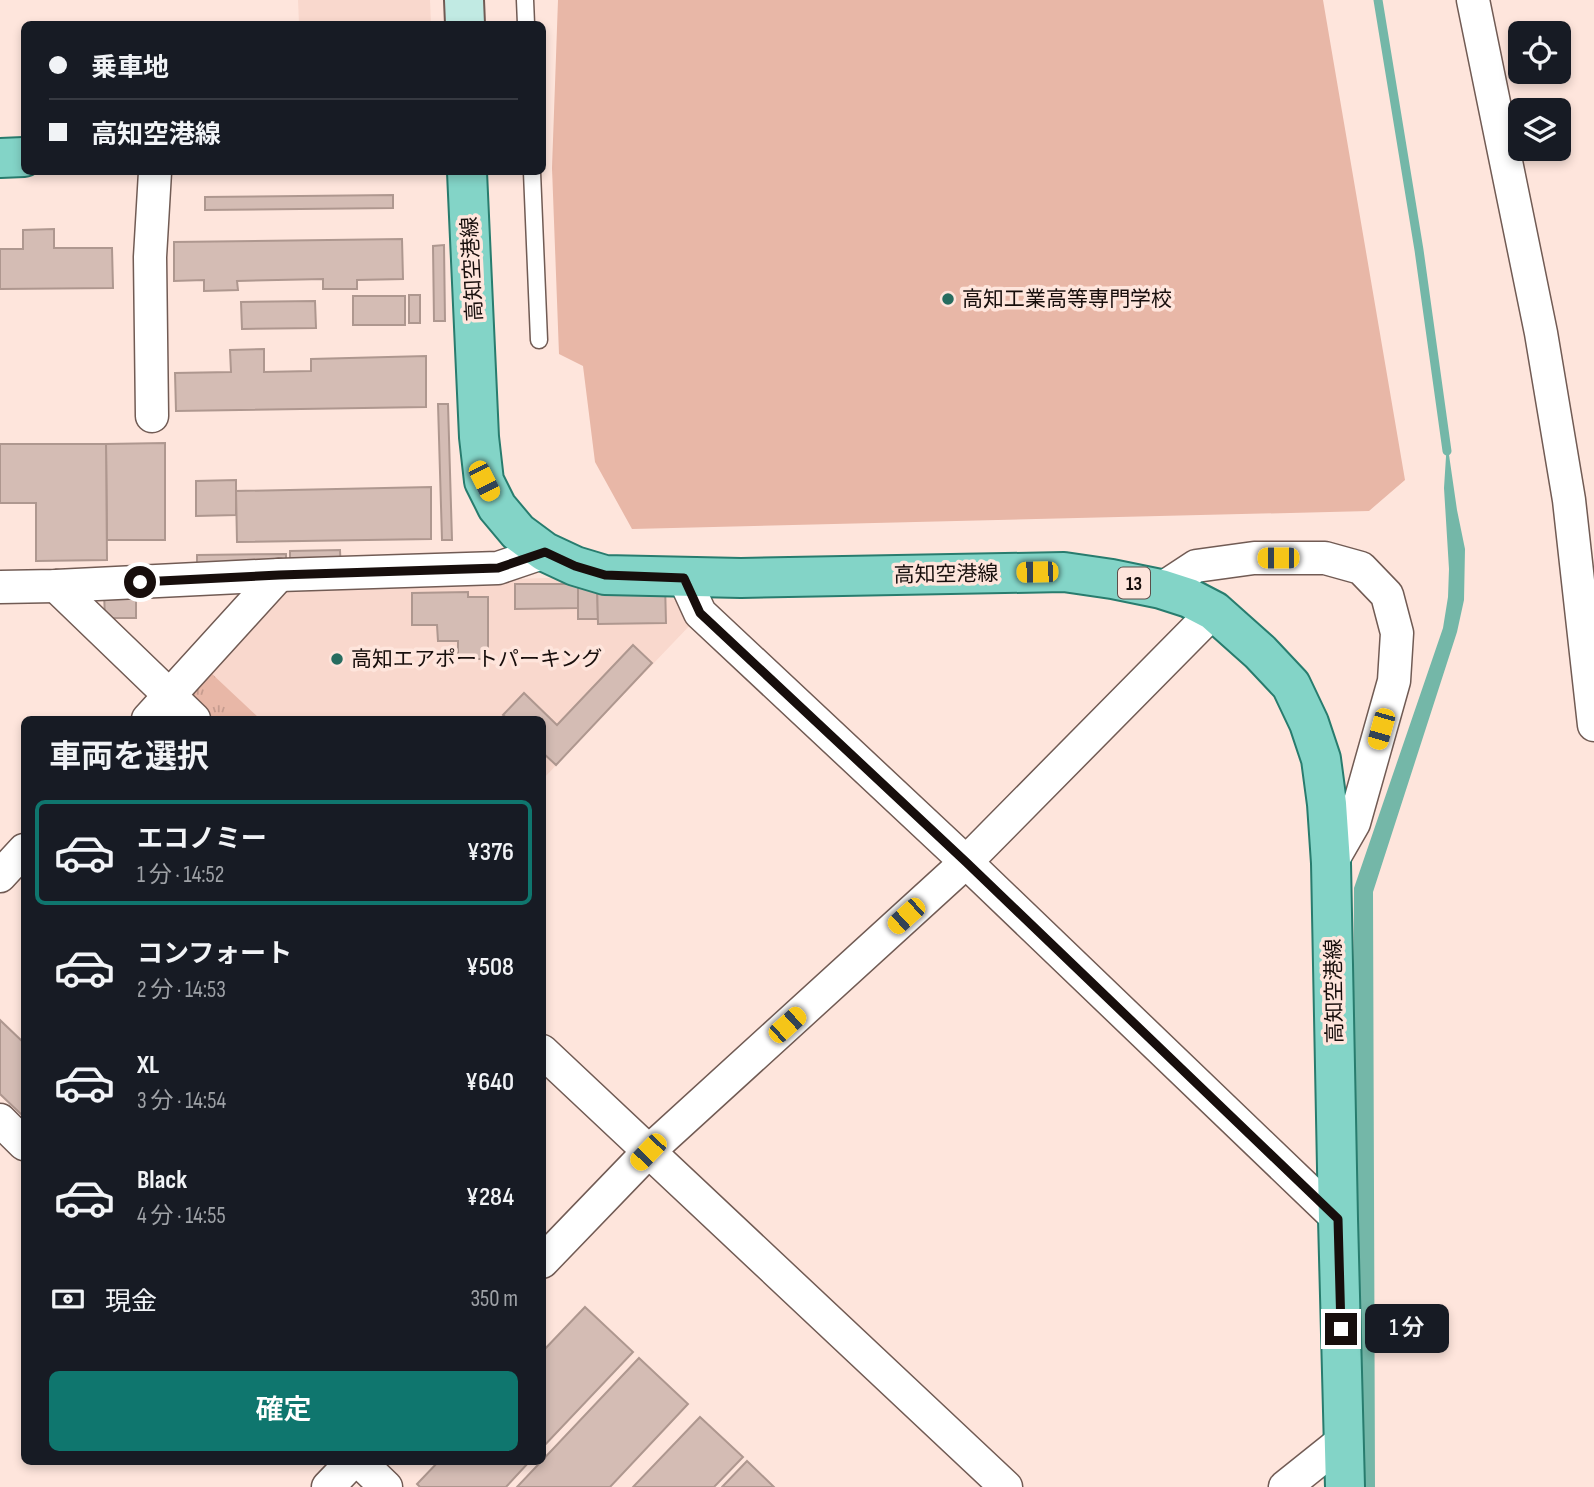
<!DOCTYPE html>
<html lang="ja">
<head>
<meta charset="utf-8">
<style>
	body { margin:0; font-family:"Sofia Sans Condensed","Noto Sans JP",sans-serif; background:#242831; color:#f1f3f6; height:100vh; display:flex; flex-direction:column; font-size:26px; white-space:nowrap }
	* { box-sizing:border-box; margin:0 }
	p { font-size:23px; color:#9ea1a6 }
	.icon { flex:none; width:38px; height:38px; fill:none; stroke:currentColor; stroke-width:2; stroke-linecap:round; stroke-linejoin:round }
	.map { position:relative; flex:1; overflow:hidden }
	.sheet { position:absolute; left:21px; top:716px; width:525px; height:749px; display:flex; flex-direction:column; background:#171b24; border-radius:10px; box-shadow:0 4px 10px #0003 }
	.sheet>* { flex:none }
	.banner { position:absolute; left:21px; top:21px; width:525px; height:154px; border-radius:10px; box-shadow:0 4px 10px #0003; display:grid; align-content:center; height:154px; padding:0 28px; background:#171b24 }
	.fabs { position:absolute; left:1508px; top:21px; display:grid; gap:14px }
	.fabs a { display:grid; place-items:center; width:63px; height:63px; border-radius:10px; background:#171b24; box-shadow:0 4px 10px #0003; font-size:35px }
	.end { position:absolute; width:32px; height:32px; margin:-16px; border:9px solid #170e0c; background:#fff; box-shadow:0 0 0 4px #fff }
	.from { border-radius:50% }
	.bubble { position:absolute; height:49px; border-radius:10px; background:#171b24; box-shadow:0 4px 10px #0003; font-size:23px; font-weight:600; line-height:49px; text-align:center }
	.car { position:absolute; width:21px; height:42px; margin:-21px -10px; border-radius:9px; box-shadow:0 0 5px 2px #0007; background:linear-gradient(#f5c518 24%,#345 0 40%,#f5c518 0 76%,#345 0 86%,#f5c518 0) }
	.banner b { display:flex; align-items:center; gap:24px; height:66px; font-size:26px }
	.banner b+b { border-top:2px solid #363941 }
	.banner i { width:18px; height:18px; background:#f1f3f6 }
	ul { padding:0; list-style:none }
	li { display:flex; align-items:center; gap:21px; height:105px; margin:0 14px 10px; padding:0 14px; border:4px solid transparent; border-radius:10px }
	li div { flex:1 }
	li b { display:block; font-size:26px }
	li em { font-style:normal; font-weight:600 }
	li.active { border-color:#0f766e }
	li>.icon { width:63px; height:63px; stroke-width:1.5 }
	h2 { padding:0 28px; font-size:32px; line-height:84px }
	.pay { display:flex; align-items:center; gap:18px; height:77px; padding:0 28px; font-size:26px }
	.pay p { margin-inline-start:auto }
	.primary-button { display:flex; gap:14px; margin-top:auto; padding:14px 28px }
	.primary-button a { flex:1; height:80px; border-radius:10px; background:#0f766e; color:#fff; font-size:28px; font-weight:600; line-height:80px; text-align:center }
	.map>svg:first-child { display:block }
	.built { fill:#f9d8cd }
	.grass { fill:url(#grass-tufts) }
	.pitch { fill:#e8b7a7 }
	.water { fill:#74b7a8 }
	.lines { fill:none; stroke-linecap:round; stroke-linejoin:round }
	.stream { stroke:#74b7a8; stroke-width:9 }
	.building { fill:#d4bcb4; stroke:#ae978f; stroke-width:2 }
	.lane-casing { stroke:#715b54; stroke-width:19 }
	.street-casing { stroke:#715b54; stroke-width:35 }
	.secondary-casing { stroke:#715b54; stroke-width:42 }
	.primary-casing { stroke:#287c6e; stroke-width:42 }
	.lane { stroke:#fff; stroke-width:16 }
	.street { stroke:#fff; stroke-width:32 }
	.secondary { stroke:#c1eae3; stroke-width:38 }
	.primary { stroke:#83d4c7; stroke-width:38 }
	.route { stroke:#170e0c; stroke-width:9 }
	.poi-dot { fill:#276c5f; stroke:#fee5dc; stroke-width:2.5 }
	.labels { text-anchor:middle; stroke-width:7; stroke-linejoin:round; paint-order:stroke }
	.shield { fill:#fee5dc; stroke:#5c4e4a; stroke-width:2 }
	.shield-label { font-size:19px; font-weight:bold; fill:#170e0c }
	.street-label { font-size:21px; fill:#170e0c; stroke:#fee5dc }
	.poi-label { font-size:21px; fill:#170e0c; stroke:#fee5dc; text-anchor:start }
</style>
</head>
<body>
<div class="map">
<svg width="1594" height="1487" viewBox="0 0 1594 1487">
	<defs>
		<pattern id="grass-tufts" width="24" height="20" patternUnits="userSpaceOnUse" patternTransform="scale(1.75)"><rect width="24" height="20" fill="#e8b7a7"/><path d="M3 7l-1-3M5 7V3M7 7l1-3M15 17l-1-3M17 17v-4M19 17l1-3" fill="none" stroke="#c69c8f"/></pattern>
	</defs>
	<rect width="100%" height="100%" fill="#fee5dc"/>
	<g class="built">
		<path d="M 298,0 L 430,0 L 431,24 L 299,24 Z"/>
		<path d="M 658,575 L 695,620 L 543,779 L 542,719 L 210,719 L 187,697 L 291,587 L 511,579 Z"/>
	</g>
	<path class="grass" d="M 210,672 L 260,719 L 210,719 L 187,697 Z"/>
	<path class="pitch" d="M 558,0 L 1323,0 L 1405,480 L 1369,511 L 632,529 L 595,462 L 583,366 L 559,354 L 552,168 Z"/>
	<path class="water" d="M 1447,441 L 1457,510 L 1465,549 L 1464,600 L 1457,632 L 1373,892 L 1375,1487 L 1350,1487 L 1354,888 L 1443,628 L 1448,597 L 1449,569 L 1444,488 Z"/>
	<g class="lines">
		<path class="stream" d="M 1378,0 L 1419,250 L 1447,451"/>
	</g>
	<g class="building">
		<path d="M 393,195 L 393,208 L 205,210 L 205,197 Z"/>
		<path d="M 54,229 L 54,248 L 112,248 L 113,288 L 0,289 L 0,249 L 23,249 L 23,230 Z"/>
		<path d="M 402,239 L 403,279 L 357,280 L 357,289 L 323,289 L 323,279 L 237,281 L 238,290 L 204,291 L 204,280 L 174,281 L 174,242 Z"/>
		<path d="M 444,245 L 445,321 L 434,321 L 433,246 Z"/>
		<rect x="409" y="295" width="11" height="28"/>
		<rect x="353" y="296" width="52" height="29"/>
		<path d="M 315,301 L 316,328 L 242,329 L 241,302 Z"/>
		<path d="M 264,349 L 264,372 L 311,371 L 311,359 L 426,356 L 426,407 L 176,411 L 175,373 L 231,372 L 230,350 Z"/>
		<path d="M 438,404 L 448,404 L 452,540 L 442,540 Z"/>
		<path d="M 165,443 L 165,540 L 107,540 L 106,444 Z"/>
		<path d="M 0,444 L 106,444 L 107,560 L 36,561 L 36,503 L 0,503 Z"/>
		<path d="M 236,480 L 236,515 L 196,516 L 196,481 Z"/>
		<path d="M 431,487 L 431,539 L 237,542 L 236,491 Z"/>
		<path d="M 340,550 L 341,573 L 290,574 L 290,551 Z"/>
		<path d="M 286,554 L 286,569 L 197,569 L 197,555 Z"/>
		<path d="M 597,578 L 598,619 L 578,619 L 578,579 Z"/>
		<path d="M 665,583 L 666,623 L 598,624 L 597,584 Z"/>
		<path d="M 515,584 L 578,584 L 578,608 L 515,609 Z"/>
		<path d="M 468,592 L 468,597 L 488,597 L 488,659 L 458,659 L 458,641 L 438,641 L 437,625 L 412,625 L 412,593 Z"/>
		<path d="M 104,593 L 136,593 L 136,618 L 105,618 Z"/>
		<path d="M 633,645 L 652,663 L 556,765 L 542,752 L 542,719 L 508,719 L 503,715 L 524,693 L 557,725 Z"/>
		<path d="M 0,1020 L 24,1043 L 24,1117 L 0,1094 Z"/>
		<path d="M 585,1307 L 633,1352 L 542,1448 L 542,1352 Z"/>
		<path d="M 639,1358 L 688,1404 L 610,1487 L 517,1487 Z"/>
		<path d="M 700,1417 L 743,1457 L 714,1487 L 633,1487 Z"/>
		<path d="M 439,1461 L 530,1461 L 506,1487 L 420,1487 L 417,1484 Z"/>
		<path d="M 747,1461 L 774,1487 L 722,1487 Z"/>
	</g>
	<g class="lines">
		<g class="lane-casing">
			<g id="lane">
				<path d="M 525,0 L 526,24"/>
				<path d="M 532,172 L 539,340"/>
			</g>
		</g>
		<g class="street-casing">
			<g id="street">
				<path d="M 1473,0 L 1541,333 L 1569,500 L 1594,725"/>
				<path d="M 152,416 L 150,257 L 155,172"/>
				<path d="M 684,578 L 700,613 L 966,862 L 1338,1219"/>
				<path d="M 56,586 L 194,719"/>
				<path d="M 0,587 L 56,586 L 279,575 L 498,568 L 545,552"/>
				<path d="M 1161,589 L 1196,566 L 1254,558 L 1325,558 L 1361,568 L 1387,595 L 1397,633 L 1394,681 L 1354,823 L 1331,863"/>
				<path d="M 148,719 L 279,575"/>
				<path d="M 0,876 L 24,850"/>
				<path d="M 542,1051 L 1006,1487"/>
				<path d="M 0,1120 L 24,1144"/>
				<path d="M 542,1262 L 648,1152 L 966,862 L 1214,611"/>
				<path d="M 359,1461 L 386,1487"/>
				<path d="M 328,1487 L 353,1461"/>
				<path d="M 1285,1487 L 1345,1439"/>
			</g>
		</g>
		<g class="secondary-casing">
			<path id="secondary" d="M 464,0 L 465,24"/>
		</g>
		<g class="primary-casing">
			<g id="primary">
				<path d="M 0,158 L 24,157"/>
				<path d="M 467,172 L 479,437 L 484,481 L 497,507 L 518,532 L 545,552 L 575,566 L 605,575 L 741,578 L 1064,572 L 1112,579 L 1161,589 L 1189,598 L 1214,611 L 1260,652 L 1291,685 L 1309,723 L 1321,759 L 1327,804 L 1331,863 L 1338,1219 L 1345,1487"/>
			</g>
		</g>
		<use href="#lane" class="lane"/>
		<use href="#street" class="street"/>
		<use href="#secondary" class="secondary"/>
		<use href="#primary" class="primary"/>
	</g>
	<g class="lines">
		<path class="route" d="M 140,582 L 279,575 L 498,568 L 545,552 L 575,566 L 605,575 L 684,578 L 700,613 L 966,862 L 1338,1219 L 1341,1329"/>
	</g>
	<g class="poi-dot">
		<circle cx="948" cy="299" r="7"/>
		<circle cx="337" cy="659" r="7"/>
	</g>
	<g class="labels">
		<rect class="shield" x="1118" y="567.5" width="32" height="31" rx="5"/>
		<g class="shield-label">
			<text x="1134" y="590">13</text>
		</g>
		<g class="street-label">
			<text transform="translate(472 269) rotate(-93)" y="7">高知空港線</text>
			<text transform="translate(946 574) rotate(-1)" y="7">高知空港線</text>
			<text transform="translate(1334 991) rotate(-91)" y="7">高知空港線</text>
		</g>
		<g class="poi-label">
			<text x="962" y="306">高知工業高等専門学校</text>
			<text x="351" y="666">高知エアポートパーキング</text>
		</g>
	</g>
</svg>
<div class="fabs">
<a><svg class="icon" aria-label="locate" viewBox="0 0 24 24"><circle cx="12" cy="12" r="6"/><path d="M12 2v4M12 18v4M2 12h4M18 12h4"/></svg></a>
<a><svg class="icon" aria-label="layers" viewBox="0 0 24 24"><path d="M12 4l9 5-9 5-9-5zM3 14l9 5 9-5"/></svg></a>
</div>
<i class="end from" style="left:140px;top:582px"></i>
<i class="end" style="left:1341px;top:1329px"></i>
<div class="bubble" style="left:1365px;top:1304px;width:84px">1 分</div>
<i class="car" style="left:484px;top:481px;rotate:153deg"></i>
<i class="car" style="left:1278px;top:558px;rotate:270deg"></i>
<i class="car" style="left:1037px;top:572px;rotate:269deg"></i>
<i class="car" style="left:1381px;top:729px;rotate:196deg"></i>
<i class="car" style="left:906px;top:916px;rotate:228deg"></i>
<i class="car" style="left:787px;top:1025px;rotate:48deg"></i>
<i class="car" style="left:648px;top:1152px;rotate:224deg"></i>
<div class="banner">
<b><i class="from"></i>乗車地</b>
<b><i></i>高知空港線</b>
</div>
<section class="sheet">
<h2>車両を選択</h2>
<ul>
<li class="active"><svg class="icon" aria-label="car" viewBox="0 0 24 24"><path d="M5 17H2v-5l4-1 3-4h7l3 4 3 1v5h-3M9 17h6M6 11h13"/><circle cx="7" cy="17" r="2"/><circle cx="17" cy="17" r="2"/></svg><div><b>エコノミー</b><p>1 分 · 14:52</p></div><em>¥376</em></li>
<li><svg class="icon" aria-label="car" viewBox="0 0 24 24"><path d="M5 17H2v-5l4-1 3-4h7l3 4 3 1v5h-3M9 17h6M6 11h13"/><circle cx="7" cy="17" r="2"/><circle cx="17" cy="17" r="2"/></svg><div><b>コンフォート</b><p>2 分 · 14:53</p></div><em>¥508</em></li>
<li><svg class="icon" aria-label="car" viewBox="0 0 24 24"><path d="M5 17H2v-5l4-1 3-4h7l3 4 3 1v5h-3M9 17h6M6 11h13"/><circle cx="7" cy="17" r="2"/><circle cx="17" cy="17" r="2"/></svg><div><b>XL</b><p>3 分 · 14:54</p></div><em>¥640</em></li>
<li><svg class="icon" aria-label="car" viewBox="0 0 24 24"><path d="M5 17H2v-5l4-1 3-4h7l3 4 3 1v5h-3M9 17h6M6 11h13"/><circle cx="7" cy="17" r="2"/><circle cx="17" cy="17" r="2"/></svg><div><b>Black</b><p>4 分 · 14:55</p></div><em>¥284</em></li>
</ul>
<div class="pay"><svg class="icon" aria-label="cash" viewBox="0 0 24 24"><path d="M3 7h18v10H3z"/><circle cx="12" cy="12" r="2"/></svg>現金<p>350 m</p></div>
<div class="primary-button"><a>確定</a></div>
</section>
</div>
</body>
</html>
